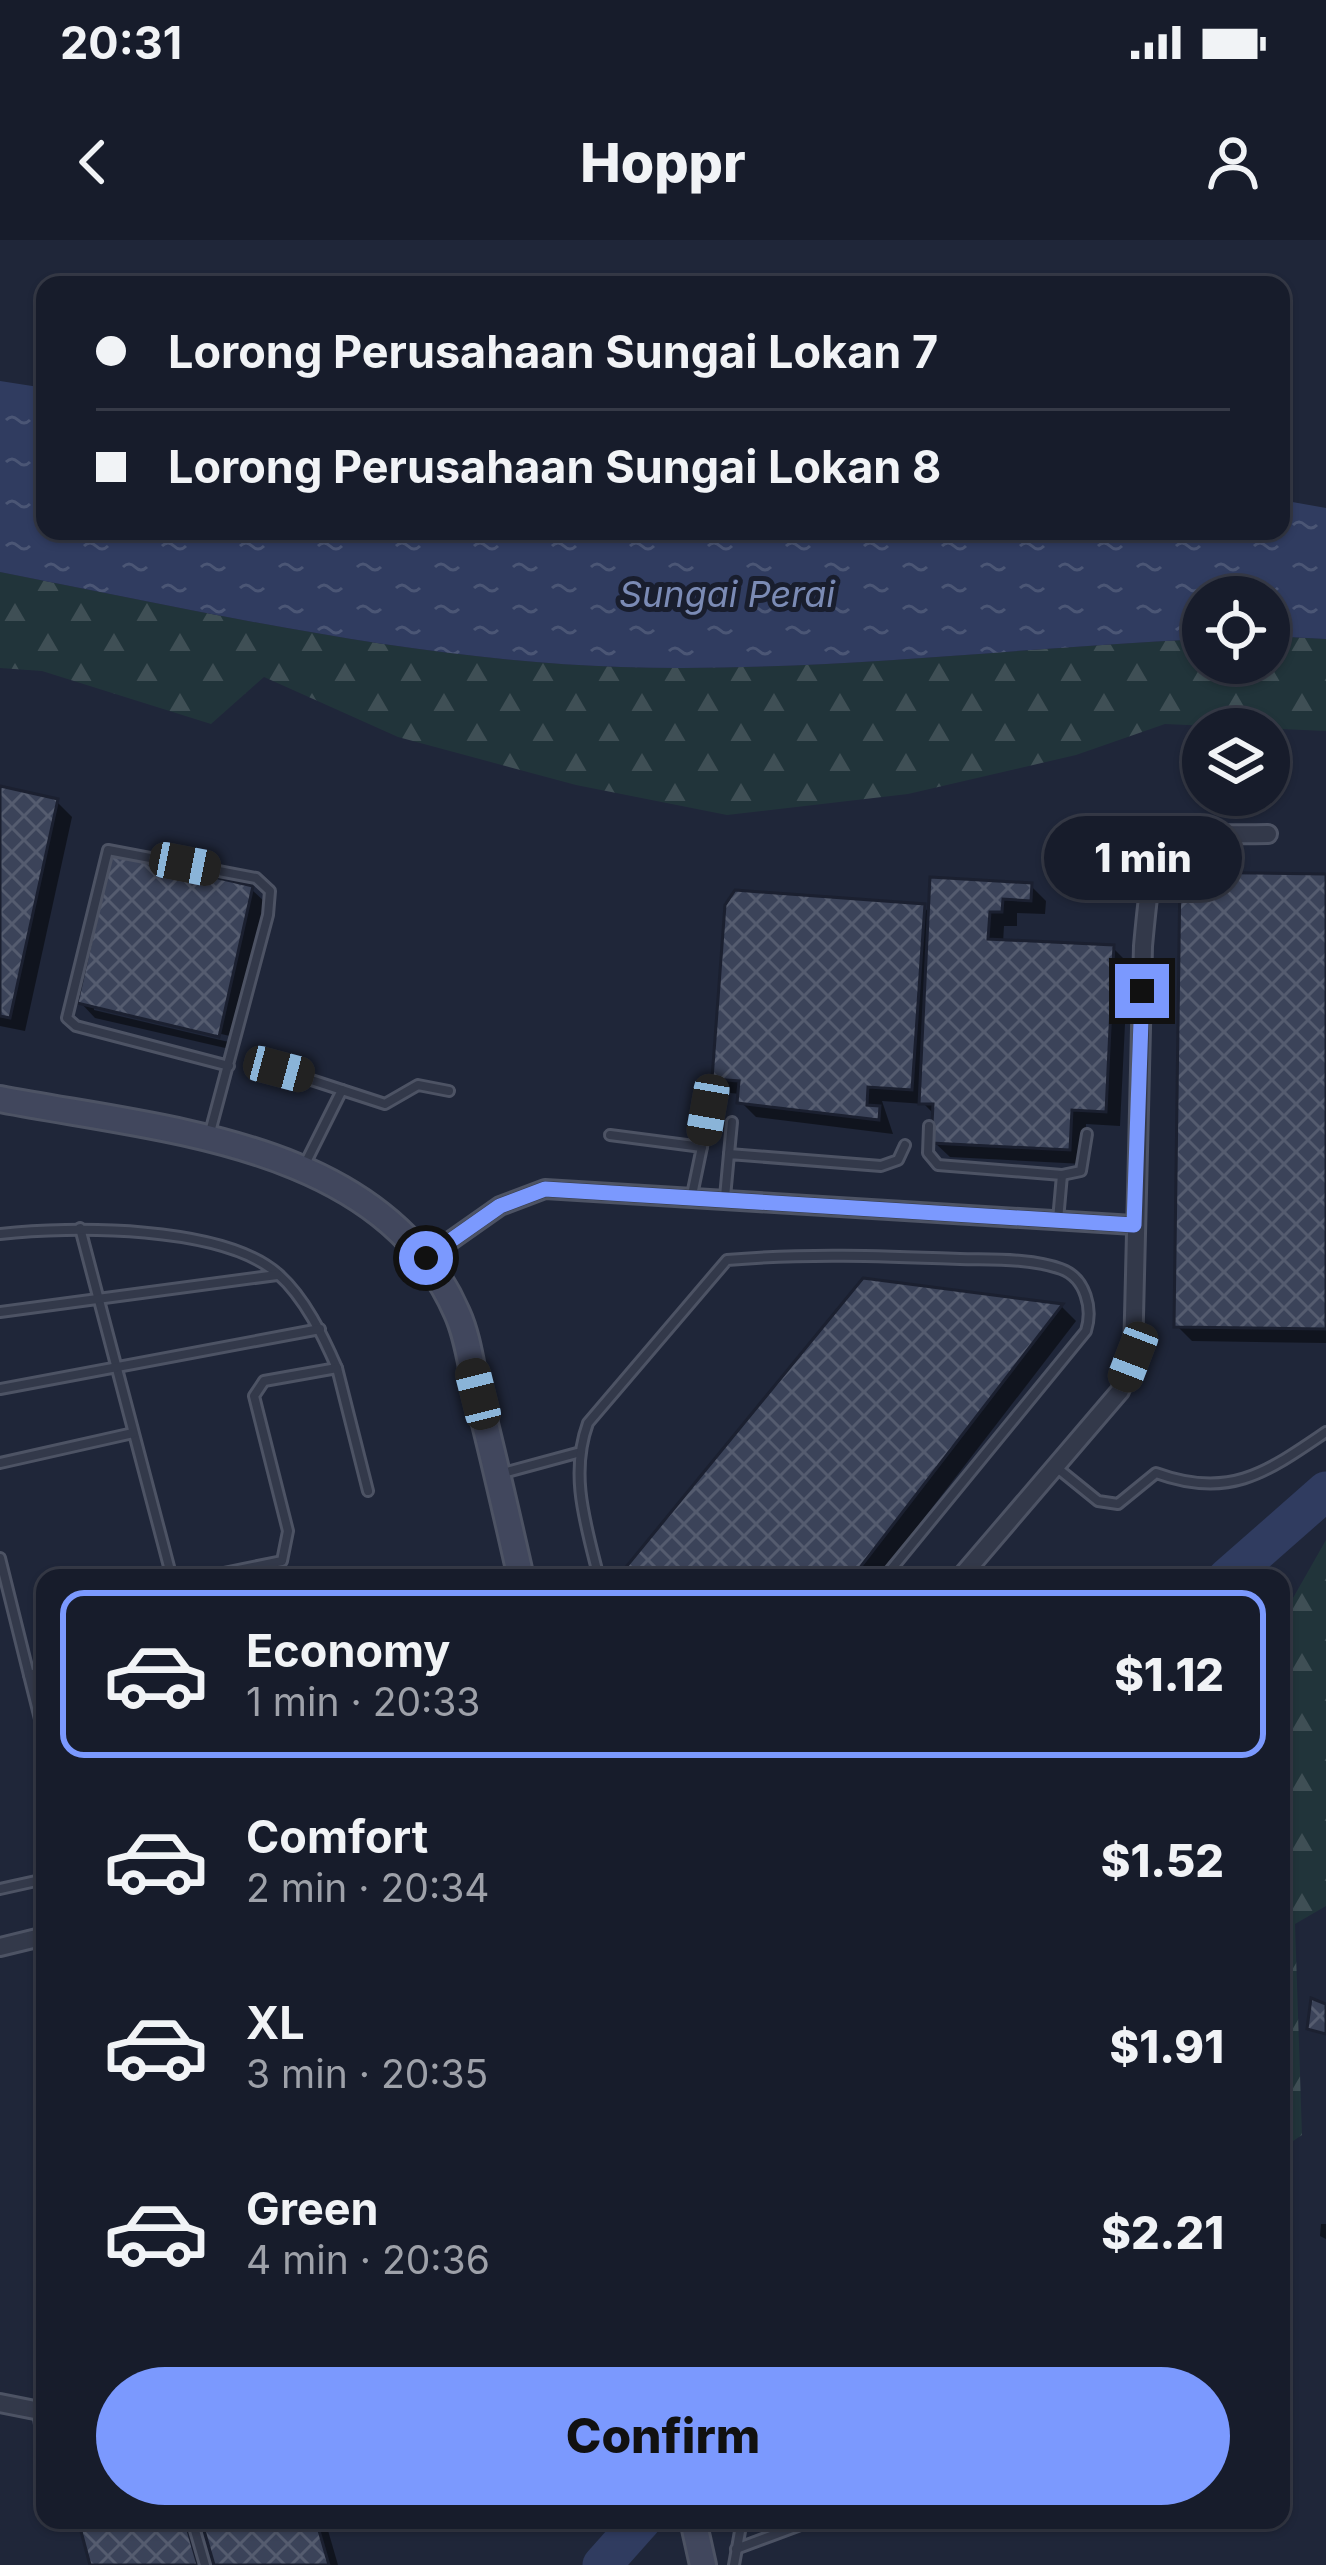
<!DOCTYPE html>
<html lang="en">
<head>
<meta charset="utf-8">
<style>
	body { margin:0; font-family:Inter,sans-serif; background:#242937; color:#f1f3f6; height:100vh; display:flex; flex-direction:column; font-size:45px; white-space:nowrap }
	* { box-sizing:border-box; margin:0 }
	p { font-size:39px; color:#9ea1a9 }
	.icon { flex:none; width:66px; height:66px; fill:none; stroke:currentColor; stroke-width:2; stroke-linecap:round; stroke-linejoin:round }
	.map { position:relative; flex:1; overflow:hidden }
	.side { position:absolute; left:36px; top:1329px; width:1254px; height:960px; display:flex; flex-direction:column; background:#171c2b; border-radius:24px; box-shadow:0 3px 9px #0004,0 0 0 3px #363a47 }
	.side>* { flex:none }
	.hud { position:absolute; left:36px; top:36px; width:1254px; height:264px; border-radius:24px; box-shadow:0 3px 9px #0004,0 0 0 3px #363a47; display:grid; align-content:center; height:264px; padding:0 60px; background:#171c2b }
	.controls { position:absolute; left:1182px; top:336px; display:grid; gap:24px }
	.controls a { display:grid; place-items:center; width:108px; height:108px; border-radius:50%; background:#171c2b; box-shadow:0 3px 9px #0004,0 0 0 3px #363a47; font-size:60px }
	.end { position:absolute; width:54px; height:54px; margin:-27px; border:15px solid #7b99fe; background:#111; box-shadow:0 0 0 6px #111 }
	.from { border-radius:50% }
	.bubble { position:absolute; height:84px; border-radius:42px; background:#171c2b; box-shadow:0 3px 9px #0004,0 0 0 3px #363a47; font-size:39px; font-weight:800; line-height:84px; text-align:center }
	.car { position:absolute; width:36px; height:72px; margin:-36px -18px; border-radius:15px; box-shadow:0 0 9px 3px #0007; background:linear-gradient(#222 24%,#8ab4d8 0 40%,#222 0 76%,#8ab4d8 0 86%,#222 0) }
	.hud b { display:flex; align-items:center; gap:42px; height:114px; font-size:45px }
	.hud b+b { border-top:3px solid #363a47 }
	.hud i { width:30px; height:30px; background:#f1f3f6 }
	ul { padding:21px 0 0; list-style:none }
	li { display:flex; align-items:center; gap:36px; height:168px; margin:0 24px 18px; padding:0 36px; border:6px solid transparent; border-radius:24px }
	li div { flex:1 }
	li b { display:block; font-size:45px }
	li em { font-style:normal; font-weight:800 }
	li.selected { border-color:#7b99fe }
	li>.icon { width:108px; height:108px; stroke-width:1.5 }
	.button { display:flex; gap:24px; margin-top:auto; padding:24px 60px }
	.button a { flex:1; height:138px; border-radius:72px; background:#7b99fe; color:#111; font-size:48px; font-weight:800; line-height:138px; text-align:center }
	.status { display:flex; justify-content:space-between; align-items:center; height:84px; padding:0 60px; background:#171c2b; direction:ltr }
	.status svg { height:33px; fill:currentColor }
	header { display:flex; justify-content:space-between; align-items:center; height:156px; padding:0 60px; background:#171c2b; font-size:54px; font-weight:800 }
	.map>svg:first-child { display:block }
	.forest { fill:url(#forest-firs) }
	.water { fill:url(#water-ripples) }
	.shadow { fill:#0007; fill-rule:evenodd }
	.lines { fill:none; stroke-linecap:round; stroke-linejoin:round }
	.river { stroke:#303c60; stroke-width:39 }
	.building { fill:url(#building-cross-hatch); stroke:#1b2030; stroke-width:3 }
	.service-casing { stroke:#4d5364; stroke-width:14 }
	.minor-casing { stroke:#4d5364; stroke-width:22 }
	.secondary-casing { stroke:#4d5364; stroke-width:30 }
	.service { stroke:#33394a; stroke-width:8 }
	.minor { stroke:#33394a; stroke-width:16 }
	.secondary { stroke:#41475d; stroke-width:24 }
	.route { stroke:#7b99fe; stroke-width:15 }
	.labels { text-anchor:middle; stroke-width:10; stroke-linejoin:round; paint-order:stroke }
	.water-label { font-size:36px; font-style:italic; fill:#7b8bb5; stroke:#191e2e }
</style>
</head>
<body>
<div class="status"><b>20:31</b><svg viewBox="0 0 49 12"><path d="M0 12V9h3v3zM5 12V6h3v6zM10 12V3h3v9zM15 12V0h3v12zM26 1h20v11H26zM47 4h2v5h-2z"/></svg></div>
<header><svg class="icon" aria-label="back" viewBox="0 0 24 24"><path d="M15 5l-7 7 7 7"/></svg>Hoppr<svg class="icon" aria-label="person" viewBox="0 0 24 24"><circle cx="12" cy="8" r="4"/><path d="M4 21q1-7 8-7t8 7"/></svg></header>
<div class="map">
<svg width="1326" height="2325" viewBox="0 0 1326 2325">
	<defs>
		<pattern id="forest-firs" width="22" height="20" patternUnits="userSpaceOnUse" patternTransform="scale(3)"><rect width="22" height="20" fill="#21343a"/><path d="M5 1l3.5 6h-7zM16 11l3.5 6h-7z" fill="#3f4f55"/></pattern>
		<pattern id="water-ripples" width="26" height="14" patternUnits="userSpaceOnUse" patternTransform="scale(3)"><rect width="26" height="14" fill="#303c60"/><path d="M2 4q2-2 4 0t4 0M15 11q2-2 4 0t4 0" fill="none" stroke="#4b5675"/></pattern>
		<pattern id="building-cross-hatch" width="8" height="8" patternUnits="userSpaceOnUse" patternTransform="scale(3)"><rect width="8" height="8" fill="#3b4359"/><path d="M0 0l8 8M0 8l8-8" fill="none" stroke="#555c6f"/></pattern>
	</defs>
	<rect width="100%" height="100%" fill="#1f2639"/>
	<g class="forest">
		<path d="M 0,332 C 205,372 412,420 621,427 C 815,433 1009,408 1203,399 L 1203,423 L 1269,423 L 1269,396 L 1326,399 L 1326,491 L 1165,484 L 1076,515 L 908,554 L 727,575 L 576,545 L 398,497 L 264,437 L 211,484 L 42,431 L 0,428 Z"/>
		<path d="M 1326,1300 L 1326,1666 L 1295,1684 L 1302,1895 L 1281,1909 L 1281,1379 Z"/>
	</g>
	<path class="water" d="M 0,141 L 45,148 L 45,291 L 1281,291 L 1281,260 L 1326,268 L 1326,399 L 1269,396 L 1269,357 L 1203,357 L 1203,399 C 1009,408 815,433 621,427 C 412,420 205,372 0,332 Z"/>
	<g class="shadow">
		<path d="M 0,549 L 57,562 L 72,577 L 25,791 L 0,786 Z"/>
		<path d="M 1326,637 L 1326,1103 L 1192,1101 L 1177,1086 Z"/>
		<path d="M 1031,646 L 1046,661 L 1045,674 L 1017,673 L 1017,686 L 1004,686 L 1003,703 L 1113,708 L 1128,723 L 1120,886 L 1086,884 L 1084,924 L 950,917 L 934,902 L 935,875 L 924,864 L 882,861 L 893,894 L 756,877 L 741,862 L 741,854 L 730,853 L 715,838 L 924,667 L 931,675 Z"/>
		<path d="M 251,649 L 267,664 L 234,810 L 95,778 L 80,762 ZM 94,764 L 234,797 L 233,803 L 94,770 Z"/>
		<path d="M 864,1041 L 1062,1067 L 1076,1081 L 878,1338 L 641,1338 Z"/>
		<path d="M 1321,1984 L 1326,1984 L 1326,1999 L 1320,1996 Z"/>
		<path d="M 81,2280 L 195,2280 L 207,2325 L 94,2325 Z"/>
		<path d="M 204,2280 L 325,2280 L 338,2325 L 217,2325 Z"/>
	</g>
	<g class="lines">
		<g class="river">
			<path d="M 1227,1338 L 1326,1251"/>
			<path d="M 602,2325 L 642,2280"/>
		</g>
	</g>
	<g class="building">
		<path d="M 0,546 L 58,559 L 10,778 L 0,776 Z"/>
		<path d="M 111,613 L 253,646 L 219,797 L 77,763 Z"/>
		<path d="M 1180,632 L 1326,634 L 1326,1089 L 1174,1087 Z"/>
		<path d="M 930,637 L 1032,643 L 1031,661 L 1003,659 L 1002,672 L 990,672 L 988,699 L 1114,705 L 1106,872 L 1072,870 L 1070,910 L 931,903 L 933,864 L 919,864 Z"/>
		<path d="M 735,650 L 925,664 L 912,850 L 868,847 L 867,865 L 880,866 L 879,880 L 737,863 L 739,841 L 712,839 L 725,665 Z"/>
		<path d="M 863,1038 L 1063,1064 L 852,1338 L 639,1338 L 626,1327 Z"/>
		<path d="M 1311,1758 L 1326,1764 L 1326,1794 L 1307,1789 Z"/>
		<path d="M 78,2280 L 185,2280 L 198,2325 L 90,2325 Z"/>
		<path d="M 201,2280 L 316,2280 L 329,2325 L 214,2325 Z"/>
	</g>
	<g class="lines">
		<g class="service-casing">
			<g id="service">
				<path d="M 256,822 L 342,850"/>
				<path d="M 929,886 L 928,913 L 938,925 L 1062,935 L 1058,980"/>
				<path d="M 610,895 L 702,907 L 692,955"/>
				<path d="M 209,896 L 268,675 L 270,651 L 256,638 L 108,610 L 67,778 L 76,786 L 229,826"/>
				<path d="M 702,907 L 708,870"/>
				<path d="M 729,914 L 732,882"/>
				<path d="M 304,926 L 342,850 L 385,864 L 418,845 L 449,851"/>
				<path d="M 1062,935 L 1081,931 L 1087,894"/>
				<path d="M 725,957 L 729,914 L 881,926 L 898,920 L 905,905"/>
				<path d="M 80,988 L 172,1338"/>
				<path d="M 0,994 C 71,986 223,985 278,1034 C 305,1058 323,1096 337,1128"/>
				<path d="M 0,1072 L 277,1035"/>
				<path d="M 0,1149 L 320,1089"/>
				<path d="M 0,1223 L 133,1193"/>
				<path d="M 1056,1227 L 1098,1261 L 1118,1264 L 1156,1233 C 1230,1260 1267,1232 1326,1192"/>
				<path d="M 503,1233 L 577,1213"/>
				<path d="M 0,1318 L 29,1435 L 45,1431"/>
				<path d="M 199,1338 L 282,1321 L 288,1291 L 254,1156 L 264,1141 L 337,1128 L 368,1251"/>
				<path d="M 599,1338 C 586,1285 569,1235 588,1183 L 727,1020 C 804,1013 882,1016 960,1019 C 992,1020 1031,1018 1061,1029 C 1086,1038 1093,1069 1086,1091 L 884,1338"/>
				<path d="M 29,1435 L 45,1499"/>
				<path d="M 0,1649 L 45,1639"/>
				<path d="M 38,2173 L 45,2213"/>
				<path d="M 192,2280 L 205,2325"/>
				<path d="M 736,2309 L 814,2280"/>
				<path d="M 734,2325 L 742,2280"/>
			</g>
		</g>
		<g class="minor-casing">
			<g id="minor">
				<path d="M 426,1018 L 500,966 L 545,949 L 1134,985"/>
				<path d="M 960,1338 L 1120,1151 L 1133,1117 L 1143,706 C 1155,579 1153,596 1268,594"/>
				<path d="M 0,1707 L 45,1696"/>
				<path d="M 0,2163 L 45,2172"/>
			</g>
		</g>
		<g class="secondary-casing">
			<g id="secondary">
				<path d="M 0,859 C 160,890 382,901 457,1073 C 468,1097 471,1126 477,1152 C 493,1214 507,1276 521,1338"/>
				<path d="M 693,2280 L 703,2325"/>
			</g>
		</g>
		<use href="#service" class="service"/>
		<use href="#minor" class="minor"/>
		<use href="#secondary" class="secondary"/>
	</g>
	<g class="lines">
		<path class="route" d="M 426,1018 L 500,966 L 545,949 L 1134,985 L 1142,751"/>
	</g>
	<g class="labels">
		<g class="water-label">
			<text x="727" y="367">Sungai Perai</text>
		</g>
	</g>
</svg>
<div class="controls">
<a><svg class="icon" aria-label="locate" viewBox="0 0 24 24"><circle cx="12" cy="12" r="6"/><path d="M12 2v4M12 18v4M2 12h4M18 12h4"/></svg></a>
<a><svg class="icon" aria-label="layers" viewBox="0 0 24 24"><path d="M12 4l9 5-9 5-9-5zM3 14l9 5 9-5"/></svg></a>
</div>
<i class="end from" style="left:426px;top:1018px"></i>
<i class="end" style="left:1142px;top:751px"></i>
<div class="bubble" style="left:1044px;top:576px;width:198px">1 min</div>
<i class="car" style="left:185px;top:624px;rotate:101deg"></i>
<i class="car" style="left:279px;top:829px;rotate:105deg"></i>
<i class="car" style="left:708px;top:870px;rotate:190deg"></i>
<i class="car" style="left:1133px;top:1117px;rotate:201deg"></i>
<i class="car" style="left:478px;top:1154px;rotate:346deg"></i>
<div class="hud">
<b><i class="from"></i>Lorong Perusahaan Sungai Lokan 7</b>
<b><i></i>Lorong Perusahaan Sungai Lokan 8</b>
</div>
<section class="side">
<ul>
<li class="selected"><svg class="icon" aria-label="car" viewBox="0 0 24 24"><path d="M5 17H2v-5l4-1 3-4h7l3 4 3 1v5h-3M9 17h6M6 11h13"/><circle cx="7" cy="17" r="2"/><circle cx="17" cy="17" r="2"/></svg><div><b>Economy</b><p>1 min · 20:33</p></div><em>$1.12</em></li>
<li><svg class="icon" aria-label="car" viewBox="0 0 24 24"><path d="M5 17H2v-5l4-1 3-4h7l3 4 3 1v5h-3M9 17h6M6 11h13"/><circle cx="7" cy="17" r="2"/><circle cx="17" cy="17" r="2"/></svg><div><b>Comfort</b><p>2 min · 20:34</p></div><em>$1.52</em></li>
<li><svg class="icon" aria-label="car" viewBox="0 0 24 24"><path d="M5 17H2v-5l4-1 3-4h7l3 4 3 1v5h-3M9 17h6M6 11h13"/><circle cx="7" cy="17" r="2"/><circle cx="17" cy="17" r="2"/></svg><div><b>XL</b><p>3 min · 20:35</p></div><em>$1.91</em></li>
<li><svg class="icon" aria-label="car" viewBox="0 0 24 24"><path d="M5 17H2v-5l4-1 3-4h7l3 4 3 1v5h-3M9 17h6M6 11h13"/><circle cx="7" cy="17" r="2"/><circle cx="17" cy="17" r="2"/></svg><div><b>Green</b><p>4 min · 20:36</p></div><em>$2.21</em></li>
</ul>
<div class="button"><a>Confirm</a></div>
</section>
</div>
</body>
</html>
